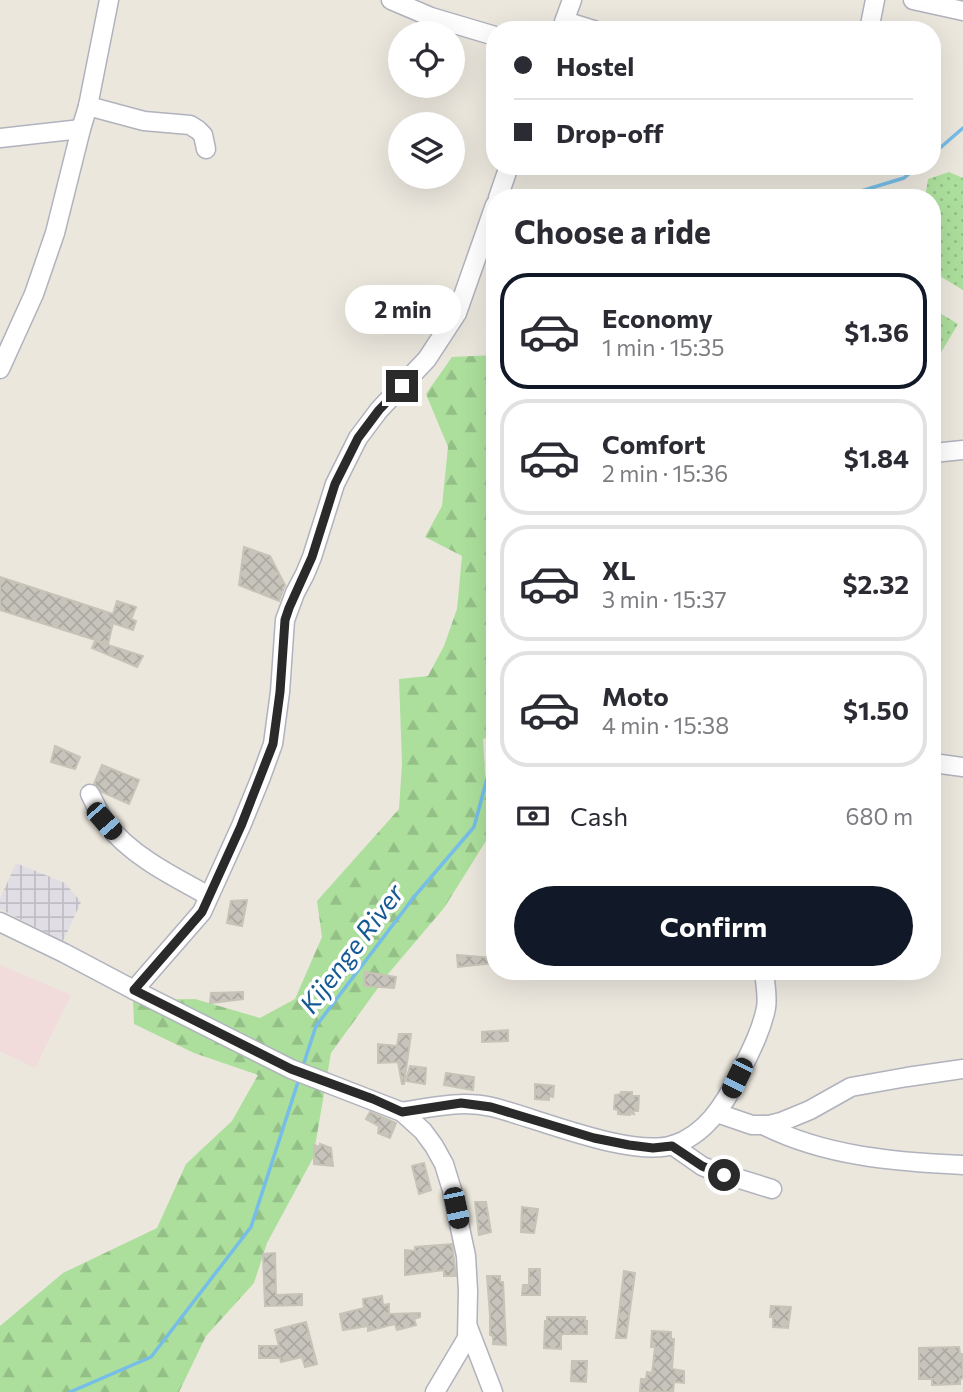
<!DOCTYPE html>
<html lang="en">
<head>
<meta charset="utf-8">
<style>
	body { margin:0; font-family:Commissioner,sans-serif; background:#f7f7f7; color:#2b2b33; height:100vh; display:flex; flex-direction:column; font-size:26px; white-space:nowrap }
	* { box-sizing:border-box; margin:0 }
	p { font-size:23px; color:#7c7c81 }
	.icon { flex:none; width:38px; height:38px; fill:none; stroke:currentColor; stroke-width:2; stroke-linecap:round; stroke-linejoin:round }
	.map { position:relative; flex:1; overflow:hidden }
	.details { position:absolute; left:486px; top:189px; width:455px; height:791px; display:flex; flex-direction:column; background:#fff; border-radius:28px; box-shadow:0 7px 28px #0002 }
	.details>* { flex:none }
	.hud { position:absolute; left:486px; top:21px; width:455px; height:154px; border-radius:28px; box-shadow:0 7px 28px #0002; display:grid; align-content:center; height:154px; padding:0 28px; background:#fff }
	.fabs { position:absolute; left:388px; top:21px; display:grid; gap:14px }
	.fabs a { display:grid; place-items:center; width:77px; height:77px; border-radius:50%; background:#fff; box-shadow:0 7px 28px #0002; font-size:35px }
	.end { position:absolute; width:32px; height:32px; margin:-16px; border:9px solid #2a2a2a; background:#fff; box-shadow:0 0 0 4px #fff }
	.from { border-radius:50% }
	.bubble { position:absolute; height:49px; border-radius:24px; background:#fff; box-shadow:0 7px 28px #0002; font-size:23px; font-weight:700; line-height:49px; text-align:center }
	.car { position:absolute; width:21px; height:42px; margin:-21px -10px; border-radius:9px; box-shadow:0 0 5px 2px #0007; background:linear-gradient(#222 24%,#8ab4d8 0 40%,#222 0 76%,#8ab4d8 0 86%,#222 0) }
	.hud b { display:flex; align-items:center; gap:24px; height:66px; font-size:26px }
	.hud b+b { border-top:2px solid #e1e1e2 }
	.hud i { width:18px; height:18px; background:#2b2b33 }
	ul { padding:0; list-style:none }
	li { display:flex; align-items:center; gap:21px; height:116px; margin:0 14px 10px; padding:0 14px; border:4px solid #e1e1e2; border-radius:28px }
	li div { flex:1 }
	li b { display:block; font-size:26px }
	li em { font-style:normal; font-weight:700 }
	li.selected { border-color:#111827 }
	li>.icon { width:63px; height:63px; stroke-width:1.5 }
	h2 { padding:0 28px; font-size:32px; line-height:84px }
	.pay { display:flex; align-items:center; gap:18px; height:77px; padding:0 28px; font-size:26px }
	.pay p { margin-inline-start:auto }
	.button { display:flex; gap:14px; margin-top:auto; padding:14px 28px }
	.button a { flex:1; height:80px; border-radius:42px; background:#111827; color:#fff; font-size:28px; font-weight:700; line-height:80px; text-align:center }
	.map>svg:first-child { display:block }
	.industrial { fill:url(#industrial-grid) }
	.medical { fill:#f2dcdb }
	.green { fill:url(#green-dots) }
	.forest { fill:url(#forest-firs) }
	.lines { fill:none; stroke-linecap:round; stroke-linejoin:round }
	.stream { stroke:#76bde8; stroke-width:3.5 }
	.building { fill:url(#building-cross-hatch); stroke:#c7c3b7; stroke-width:2 }
	.minor-casing { stroke:#b0b2bd; stroke-width:21 }
	.minor { stroke:#fff; stroke-width:18 }
	.route { stroke:#2a2a2a; stroke-width:9 }
	.labels { text-anchor:middle; stroke-width:7; stroke-linejoin:round; paint-order:stroke }
	.water-label { font-size:26px; font-style:italic; fill:#155a94; stroke:#fff }
</style>
</head>
<body>
<div class="map">
<svg width="963" height="1392" viewBox="0 0 963 1392">
	<defs>
		<pattern id="industrial-grid" width="8" height="8" patternUnits="userSpaceOnUse" patternTransform="scale(1.75)"><rect width="8" height="8" fill="#e0dde4"/><path d="M0 4h8M4 0v8" fill="none" stroke="#c0bec4"/></pattern>
		<pattern id="green-dots" width="8" height="8" patternUnits="userSpaceOnUse" patternTransform="scale(1.75)"><rect width="8" height="8" fill="#acdf9c"/><path d="M2 2h.1M6 6h.1" fill="none" stroke="#94c087" stroke-width="1.8" stroke-linecap="round"/></pattern>
		<pattern id="forest-firs" width="22" height="20" patternUnits="userSpaceOnUse" patternTransform="scale(1.75)"><rect width="22" height="20" fill="#acdf9c"/><path d="M5 1l3.5 6h-7zM16 11l3.5 6h-7z" fill="#94c087"/></pattern>
		<pattern id="building-cross-hatch" width="8" height="8" patternUnits="userSpaceOnUse" patternTransform="scale(1.75)"><rect width="8" height="8" fill="#c7c5bb"/><path d="M0 0l8 8M0 8l8-8" fill="none" stroke="#aba9a1"/></pattern>
	</defs>
	<rect width="100%" height="100%" fill="#ebe7dd"/>
	<path class="industrial" d="M 16,863 L 65,883 L 81,902 L 63,941 L 0,909 L 0,899 Z"/>
	<path class="medical" d="M 0,965 L 71,995 L 35,1068 L 0,1051 Z"/>
	<g class="green">
		<path d="M 949,172 L 963,178 L 963,290 L 933,272 L 933,198 L 925,198 L 928,179 Z"/>
		<path d="M 933,309 L 958,324 L 933,366 Z"/>
	</g>
	<path class="forest" d="M 495,355 L 495,735 L 483,739 L 489,836 L 444,908 L 388,974 L 331,1053 L 313,1158 L 267,1243 L 254,1283 L 206,1336 L 179,1392 L 0,1392 L 0,1326 L 63,1273 L 157,1228 L 186,1164 L 232,1121 L 258,1075 L 194,1053 L 134,1024 L 133,1000 L 195,999 L 260,1018 L 295,999 L 322,937 L 317,901 L 399,809 L 402,764 L 399,679 L 428,676 L 444,646 L 457,609 L 462,556 L 425,537 L 442,506 L 448,447 L 426,394 L 452,357 Z"/>
	<g class="lines">
		<g class="stream">
			<path d="M 933,154 L 963,128"/>
			<path d="M 838,198 L 904,178 L 918,166"/>
			<path d="M 302,1069 L 316,1026 L 414,897 L 474,827 L 495,749"/>
			<path d="M 70,1392 L 151,1357 L 251,1227 L 299,1079"/>
		</g>
	</g>
	<g class="building">
		<path d="M 244,547 L 270,556 L 285,585 L 279,601 L 239,585 Z"/>
		<path d="M 0,577 L 113,614 L 117,601 L 136,607 L 131,619 L 136,621 L 133,630 L 113,623 L 108,644 L 0,610 Z"/>
		<path d="M 95,641 L 143,656 L 137,667 L 92,648 Z"/>
		<path d="M 55,746 L 80,757 L 75,769 L 51,762 Z"/>
		<path d="M 102,765 L 139,780 L 129,804 L 102,792 L 94,784 Z"/>
		<path d="M 247,900 L 242,926 L 227,923 L 231,901 Z"/>
		<path d="M 457,955 L 493,958 L 493,963 L 458,967 Z"/>
		<path d="M 365,972 L 396,977 L 394,988 L 364,986 Z"/>
		<path d="M 243,992 L 243,999 L 210,1003 L 211,993 Z"/>
		<path d="M 508,1030 L 508,1041 L 482,1042 L 482,1032 Z"/>
		<path d="M 399,1034 L 411,1034 L 404,1084 L 402,1084 L 398,1062 L 378,1063 L 378,1044 L 397,1046 Z"/>
		<path d="M 410,1066 L 426,1068 L 425,1084 L 406,1081 Z"/>
		<path d="M 446,1073 L 474,1077 L 473,1090 L 444,1085 Z"/>
		<path d="M 535,1084 L 554,1086 L 553,1097 L 549,1096 L 549,1100 L 535,1099 Z"/>
		<path d="M 621,1092 L 632,1092 L 632,1096 L 639,1096 L 638,1111 L 633,1111 L 634,1114 L 630,1113 L 630,1115 L 618,1114 L 618,1110 L 614,1109 L 615,1095 L 621,1094 Z"/>
		<path d="M 370,1112 L 396,1123 L 390,1138 L 378,1133 L 379,1126 L 366,1119 Z"/>
		<path d="M 320,1144 L 331,1148 L 333,1166 L 314,1164 L 314,1145 L 320,1147 Z"/>
		<path d="M 424,1163 L 431,1190 L 419,1194 L 412,1166 Z"/>
		<path d="M 475,1202 L 486,1202 L 491,1232 L 479,1235 Z"/>
		<path d="M 522,1207 L 538,1209 L 534,1233 L 521,1232 Z"/>
		<path d="M 452,1244 L 456,1276 L 444,1276 L 444,1270 L 405,1275 L 405,1250 L 415,1251 L 415,1247 Z"/>
		<path d="M 275,1253 L 276,1295 L 302,1294 L 302,1305 L 265,1306 L 263,1254 Z"/>
		<path d="M 529,1269 L 540,1269 L 540,1295 L 522,1295 L 523,1285 L 529,1285 Z"/>
		<path d="M 624,1271 L 635,1273 L 626,1338 L 616,1338 Z"/>
		<path d="M 487,1276 L 500,1276 L 500,1282 L 503,1282 L 506,1345 L 493,1344 L 493,1336 L 490,1335 L 490,1315 Z"/>
		<path d="M 382,1296 L 383,1305 L 389,1304 L 389,1314 L 420,1313 L 420,1317 L 414,1319 L 416,1325 L 397,1330 L 395,1324 L 368,1331 L 368,1326 L 343,1330 L 340,1314 L 364,1308 L 363,1299 Z"/>
		<path d="M 771,1306 L 791,1307 L 788,1328 L 773,1327 L 773,1317 L 770,1317 Z"/>
		<path d="M 547,1317 L 585,1317 L 585,1321 L 587,1321 L 587,1334 L 563,1334 L 561,1335 L 561,1349 L 544,1348 L 545,1321 L 547,1321 Z"/>
		<path d="M 306,1322 L 317,1364 L 305,1367 L 302,1357 L 281,1362 L 280,1358 L 259,1358 L 259,1346 L 279,1346 L 275,1330 Z"/>
		<path d="M 652,1331 L 671,1332 L 671,1339 L 674,1339 L 672,1369 L 684,1371 L 684,1383 L 674,1382 L 673,1392 L 640,1391 L 641,1379 L 646,1379 L 647,1372 L 652,1373 L 655,1347 L 651,1347 Z"/>
		<path d="M 959,1347 L 960,1354 L 962,1354 L 963,1378 L 960,1379 L 960,1384 L 932,1385 L 932,1379 L 919,1379 L 919,1348 Z"/>
		<path d="M 572,1361 L 587,1361 L 586,1382 L 571,1381 Z"/>
	</g>
	<g class="lines">
		<g class="minor-casing">
			<g id="minor">
				<path d="M 391,0 L 431,17 L 495,36"/>
				<path d="M 913,0 L 963,11"/>
				<path d="M 565,21 L 594,30"/>
				<path d="M 561,30 L 572,0"/>
				<path d="M 869,30 L 875,0"/>
				<path d="M 88,106 L 144,121 L 190,125 L 198,130 L 203,135 L 206,149"/>
				<path d="M 0,138 L 81,129"/>
				<path d="M 498,198 L 509,166"/>
				<path d="M 0,369 L 34,294 L 55,233 L 81,129 L 88,106 L 109,0"/>
				<path d="M 933,453 L 963,450"/>
				<path d="M 933,763 L 963,767"/>
				<path d="M 90,794 C 95,803 99,814 106,823 C 131,856 174,877 209,896"/>
				<path d="M 0,922 L 64,953 L 134,990 L 291,1069 L 402,1112 L 423,1131 L 434,1146 L 444,1164 L 452,1190 L 466,1256 L 468,1291 L 467,1338 L 435,1392"/>
				<path d="M 134,990 L 202,912 L 241,826 L 261,777 L 273,744 L 280,692 L 285,620 L 295,593 L 305,574 L 312,557 L 335,484 L 358,438 L 379,410 L 427,359 L 457,313 L 495,205"/>
				<path d="M 402,1112 C 433,1107 461,1100 492,1107 C 537,1118 630,1158 673,1145 C 705,1135 724,1105 738,1077 C 748,1056 761,1033 766,1008 C 768,997 765,983 764,971"/>
				<path d="M 717,1113 L 752,1125 L 769,1125 L 781,1122 L 810,1110 L 851,1087 L 907,1077 L 963,1069"/>
				<path d="M 763,1125 C 824,1156 895,1162 963,1165"/>
				<path d="M 672,1145 L 702,1166 L 714,1171 L 772,1189"/>
				<path d="M 468,1327 L 493,1392"/>
			</g>
		</g>
		<use href="#minor" class="minor"/>
	</g>
	<g class="lines">
		<path class="route" d="M 402,386 L 379,410 L 358,438 L 335,484 L 312,557 L 289,608 L 285,620 L 280,692 L 273,744 L 241,826 L 202,912 L 134,990 L 291,1069 L 373,1099 L 402,1112 L 461,1103 L 491,1107 L 594,1138 L 629,1145 L 653,1148 L 672,1146 L 702,1166 L 724,1175"/>
	</g>
	<g class="labels">
		<g class="water-label">
			<text transform="translate(352 949) rotate(-53)" y="9">Kijenge River</text>
		</g>
	</g>
</svg>
<div class="fabs">
<a><svg class="icon" aria-label="locate" viewBox="0 0 24 24"><circle cx="12" cy="12" r="6"/><path d="M12 2v4M12 18v4M2 12h4M18 12h4"/></svg></a>
<a><svg class="icon" aria-label="layers" viewBox="0 0 24 24"><path d="M12 4l9 5-9 5-9-5zM3 14l9 5 9-5"/></svg></a>
</div>
<i class="end from" style="left:724px;top:1175px"></i>
<i class="end" style="left:402px;top:386px"></i>
<div class="bubble" style="left:345px;top:285px;width:116px">2 min</div>
<i class="car" style="left:104px;top:821px;rotate:139deg"></i>
<i class="car" style="left:737px;top:1078px;rotate:206deg"></i>
<i class="car" style="left:456px;top:1208px;rotate:168deg"></i>
<div class="hud">
<b><i class="from"></i>Hostel</b>
<b><i></i>Drop-off</b>
</div>
<section class="details">
<h2>Choose a ride</h2>
<ul>
<li class="selected"><svg class="icon" aria-label="car" viewBox="0 0 24 24"><path d="M5 17H2v-5l4-1 3-4h7l3 4 3 1v5h-3M9 17h6M6 11h13"/><circle cx="7" cy="17" r="2"/><circle cx="17" cy="17" r="2"/></svg><div><b>Economy</b><p>1 min · 15:35</p></div><em>$1.36</em></li>
<li><svg class="icon" aria-label="car" viewBox="0 0 24 24"><path d="M5 17H2v-5l4-1 3-4h7l3 4 3 1v5h-3M9 17h6M6 11h13"/><circle cx="7" cy="17" r="2"/><circle cx="17" cy="17" r="2"/></svg><div><b>Comfort</b><p>2 min · 15:36</p></div><em>$1.84</em></li>
<li><svg class="icon" aria-label="car" viewBox="0 0 24 24"><path d="M5 17H2v-5l4-1 3-4h7l3 4 3 1v5h-3M9 17h6M6 11h13"/><circle cx="7" cy="17" r="2"/><circle cx="17" cy="17" r="2"/></svg><div><b>XL</b><p>3 min · 15:37</p></div><em>$2.32</em></li>
<li><svg class="icon" aria-label="car" viewBox="0 0 24 24"><path d="M5 17H2v-5l4-1 3-4h7l3 4 3 1v5h-3M9 17h6M6 11h13"/><circle cx="7" cy="17" r="2"/><circle cx="17" cy="17" r="2"/></svg><div><b>Moto</b><p>4 min · 15:38</p></div><em>$1.50</em></li>
</ul>
<div class="pay"><svg class="icon" aria-label="cash" viewBox="0 0 24 24"><path d="M3 7h18v10H3z"/><circle cx="12" cy="12" r="2"/></svg>Cash<p>680 m</p></div>
<div class="button"><a>Confirm</a></div>
</section>
</div>
</body>
</html>
